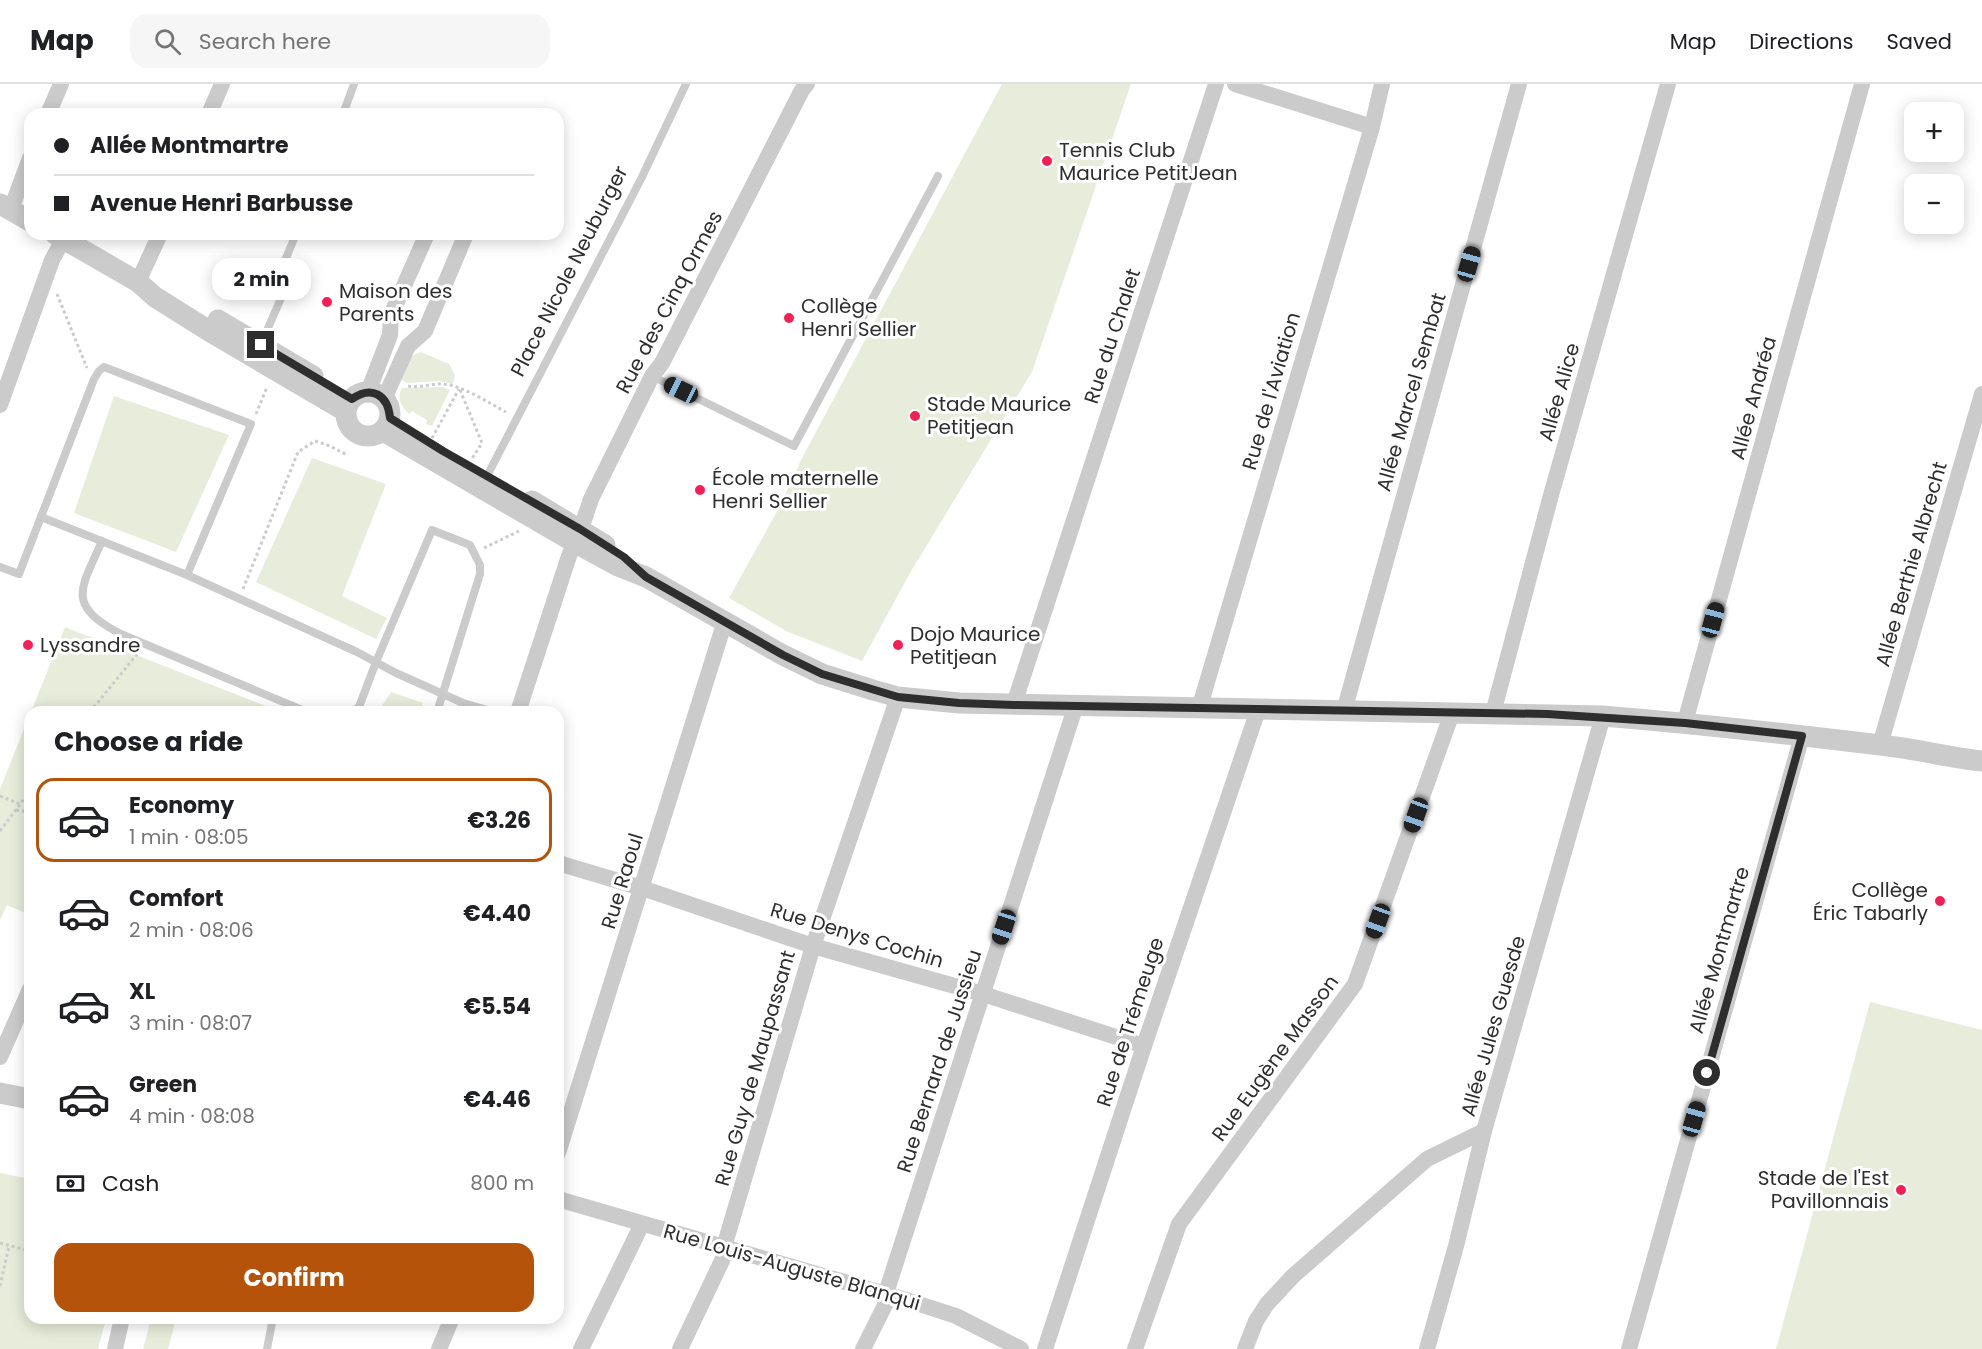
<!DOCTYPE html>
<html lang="en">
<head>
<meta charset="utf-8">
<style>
	body { margin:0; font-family:Poppins,sans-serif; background:#f6f6f6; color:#202124; height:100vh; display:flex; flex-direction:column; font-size:22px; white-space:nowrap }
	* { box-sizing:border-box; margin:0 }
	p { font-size:20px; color:#757577 }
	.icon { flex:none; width:33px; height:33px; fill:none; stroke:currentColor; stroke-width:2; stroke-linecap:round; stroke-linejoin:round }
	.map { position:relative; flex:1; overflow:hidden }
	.side { position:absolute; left:24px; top:622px; width:540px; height:618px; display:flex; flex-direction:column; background:#fff; border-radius:18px; box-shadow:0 3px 15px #0003 }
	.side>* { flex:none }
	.hud { position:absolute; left:24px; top:24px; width:540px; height:132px; border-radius:18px; box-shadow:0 3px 15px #0003; display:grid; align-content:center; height:132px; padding:0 30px; background:#fff }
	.controls { position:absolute; left:1904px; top:18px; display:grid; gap:12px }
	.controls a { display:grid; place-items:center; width:60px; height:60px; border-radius:12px; background:#fff; box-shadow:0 3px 15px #0003; font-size:30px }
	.end { position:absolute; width:27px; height:27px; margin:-14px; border:8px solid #2e2e2e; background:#fff; box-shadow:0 0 0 3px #fff }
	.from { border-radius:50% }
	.bubble { position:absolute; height:42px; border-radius:18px; background:#fff; box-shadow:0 3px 15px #0003; font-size:20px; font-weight:700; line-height:42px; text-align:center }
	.car { position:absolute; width:18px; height:36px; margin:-18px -9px; border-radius:8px; box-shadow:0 0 4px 2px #0007; background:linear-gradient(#222 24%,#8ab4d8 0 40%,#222 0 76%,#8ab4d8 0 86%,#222 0) }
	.hud b { display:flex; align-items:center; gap:21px; height:57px; font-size:22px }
	.hud b+b { border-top:2px solid #e0e0e0 }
	.hud i { width:15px; height:15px; background:#202124 }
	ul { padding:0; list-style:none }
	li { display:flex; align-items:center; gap:18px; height:84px; margin:0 12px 9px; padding:0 18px; border:3px solid transparent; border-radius:18px }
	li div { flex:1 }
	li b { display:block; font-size:22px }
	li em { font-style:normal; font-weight:700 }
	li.active { border-color:#b45309 }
	li>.icon { width:54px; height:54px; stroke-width:1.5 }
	h2 { padding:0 30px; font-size:27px; line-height:72px }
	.pay { display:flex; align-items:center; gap:15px; height:66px; padding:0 30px; font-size:22px }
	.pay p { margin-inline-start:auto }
	.cta { display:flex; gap:12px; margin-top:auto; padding:12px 30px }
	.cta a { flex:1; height:69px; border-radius:18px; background:#b45309; color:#fff; font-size:24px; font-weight:700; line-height:69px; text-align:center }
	header { display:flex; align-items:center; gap:36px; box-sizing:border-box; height:84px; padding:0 30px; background:#fff; border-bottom:2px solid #e0e0e0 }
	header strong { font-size:28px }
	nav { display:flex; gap:33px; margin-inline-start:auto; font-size:21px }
	.search { width:420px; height:54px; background:#f6f6f6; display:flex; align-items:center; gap:15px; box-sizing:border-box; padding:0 21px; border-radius:18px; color:#757577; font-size:22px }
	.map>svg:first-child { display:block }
	.green { fill:#e7edda }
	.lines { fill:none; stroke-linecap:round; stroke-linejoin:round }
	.path { stroke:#cbcbcb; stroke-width:3; stroke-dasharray:3 3; stroke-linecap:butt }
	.service { stroke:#cbcbcb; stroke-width:8 }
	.minor { stroke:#cbcbcb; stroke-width:16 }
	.tertiary { stroke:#cbcbcb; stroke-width:21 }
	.route { stroke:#2e2e2e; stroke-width:8 }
	.poi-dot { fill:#f61f55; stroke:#fff; stroke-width:2 }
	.labels { text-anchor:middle; stroke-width:6; stroke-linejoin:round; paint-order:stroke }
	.poi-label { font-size:20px; fill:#2e2e2e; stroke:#fff; text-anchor:start }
	.street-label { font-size:20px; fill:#2e2e2e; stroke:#fff }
</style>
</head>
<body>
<header>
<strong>Map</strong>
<div class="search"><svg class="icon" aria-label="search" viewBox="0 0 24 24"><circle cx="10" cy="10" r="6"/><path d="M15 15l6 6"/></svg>Search here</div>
<nav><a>Map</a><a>Directions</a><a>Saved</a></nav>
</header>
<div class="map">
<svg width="1982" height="1265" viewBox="0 0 1982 1265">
	<rect width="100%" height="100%" fill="#fff"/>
	<g class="green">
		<path d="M 1002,0 L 1131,0 L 1032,288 L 910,489 L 862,577 L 786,547 L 729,514 L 779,424 L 801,376 Z"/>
		<path d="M 421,268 L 449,280 L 455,291 L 453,300 L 439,297 L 407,299 L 400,295 C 405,284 408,271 421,268 Z"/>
		<path d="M 443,303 L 450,306 L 432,342 L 426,340 L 427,336 L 412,327 L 409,330 C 401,322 396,314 402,304 Z"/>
		<path d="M 114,312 L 229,351 L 176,468 L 74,429 Z"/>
		<path d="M 312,374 L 386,400 L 342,512 L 387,534 L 376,555 L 256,498 Z"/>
		<path d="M 65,543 L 281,628 L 31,628 Z"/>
		<path d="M 391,608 L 423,619 L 419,628 L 378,628 Z"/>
		<path d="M 30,630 L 30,831 L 7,821 L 0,836 L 0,705 Z"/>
		<path d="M 1870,918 L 1982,946 L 1982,1265 L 1776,1265 Z"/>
		<path d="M 0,1089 L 30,1095 L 30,1234 L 106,1235 L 98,1265 L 0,1265 Z"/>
		<path d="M 151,1235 L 176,1235 L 168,1265 L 143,1265 Z"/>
	</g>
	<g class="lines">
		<g class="path">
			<path d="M 57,210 L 87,284"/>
			<path d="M 408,302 C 420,304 430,300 441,300 C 460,300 489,319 506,328"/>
			<path d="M 460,306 L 482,359 L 471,376"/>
			<path d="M 256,330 L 267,303"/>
			<path d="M 432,354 L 459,305"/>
			<path d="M 484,464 L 519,447"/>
			<path d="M 243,505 L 298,368 L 315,357 L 330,362 L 347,371"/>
			<path d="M 90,628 L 138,569"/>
			<path d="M 0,712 L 20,720"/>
			<path d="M 16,726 L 30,728"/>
			<path d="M 0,747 L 30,707"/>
			<path d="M 0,1159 L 30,1167"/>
			<path d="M 0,1202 L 9,1162"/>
		</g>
		<g class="service">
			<path d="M 343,30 L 354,0"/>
			<path d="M 261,260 L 289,196 L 284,179 L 296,150"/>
			<path d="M 652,292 L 794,362 L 938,92"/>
			<path d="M 487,392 L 641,95 L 686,0"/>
			<path d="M 41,433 L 187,491 L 357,568 L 396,589 L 463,619 L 495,628"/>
			<path d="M 102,457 C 81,505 65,521 121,550 L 307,628"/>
			<path d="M 0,483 L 19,490 L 94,295 L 99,287 L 104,283 L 251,340 L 187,491"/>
			<path d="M 352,628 L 359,623 L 376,578 L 432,446 L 470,461 L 480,481 L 480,490 L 437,628"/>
			<path d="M 267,1265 L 273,1234"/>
		</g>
		<g class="minor">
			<path d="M 1235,0 L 1372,43"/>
			<path d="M 48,30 L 61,0"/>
			<path d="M 209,30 L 222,0"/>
			<path d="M 11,125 L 30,74"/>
			<path d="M 138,198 L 160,150"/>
			<path d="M 368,308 L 390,251 L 391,231 L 427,150"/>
			<path d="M 384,315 L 408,262 L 425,247 L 466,150"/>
			<path d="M 0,321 L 52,176 L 64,154"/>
			<path d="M 1014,620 L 1216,0"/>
			<path d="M 1199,625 L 1372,43 L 1382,0"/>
			<path d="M 1344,627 L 1519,0"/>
			<path d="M 518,628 L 569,472 L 584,436 L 591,415 L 652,292 L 662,279 L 802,6 L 807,0"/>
			<path d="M 1493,629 L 1551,411 L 1668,0"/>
			<path d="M 1685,638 L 1862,0"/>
			<path d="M 1880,661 L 1982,310"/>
			<path d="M 558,779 L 642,804 L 813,862 L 983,910 L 1144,962"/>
			<path d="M 0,973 L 30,905"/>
			<path d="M 558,1069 L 725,537"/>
			<path d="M 558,1115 L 910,1217 L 956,1232 L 1021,1265"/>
			<path d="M 724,1163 L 813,862 L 898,613"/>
			<path d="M 886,1209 L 1076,621"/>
			<path d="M 115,1265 L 122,1234"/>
			<path d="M 439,1265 L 452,1234"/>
			<path d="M 581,1265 L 642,1140"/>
			<path d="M 680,1265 L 728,1164"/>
			<path d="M 863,1265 L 890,1211"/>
			<path d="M 1045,1265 L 1144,962 L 1258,626"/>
			<path d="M 1135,1265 L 1179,1140 L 1355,900 L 1452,629"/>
			<path d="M 1245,1265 L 1256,1237 L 1267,1220 L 1293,1192 L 1427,1075 L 1484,1047"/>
			<path d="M 1427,1265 L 1456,1162 L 1484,1047 L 1603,632"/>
			<path d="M 1629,1265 L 1802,652"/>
		</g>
		<g class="tertiary">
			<path d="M 0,120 L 30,137"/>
			<path d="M 55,150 L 138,198 L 155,213 L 214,250 L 345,327"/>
			<path d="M 218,236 L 313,292"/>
			<circle cx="368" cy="330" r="22"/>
			<path d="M 383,347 L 574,458 L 618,482 L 646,493 L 783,571 L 822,590 L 873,606 L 898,613 L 959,619 L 1603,632 C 1701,640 1798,651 1896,663 C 1925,667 1953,674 1982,677"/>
			<path d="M 532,417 L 605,461"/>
			<path d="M 0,1009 L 30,1015"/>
		</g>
	</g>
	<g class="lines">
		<path class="route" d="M 261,261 L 352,315 C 372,301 388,311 390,334 L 443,367 L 580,445 L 624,473 L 646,493 L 783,571 L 822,590 L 898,613 L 959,619 L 1014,621 L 1547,630 L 1685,639 L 1802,652 L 1707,989"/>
	</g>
	<g class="poi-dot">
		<circle cx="1047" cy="77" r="6"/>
		<circle cx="327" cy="218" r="6"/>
		<circle cx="789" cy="234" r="6"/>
		<circle cx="915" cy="332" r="6"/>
		<circle cx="700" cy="406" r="6"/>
		<circle cx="28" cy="561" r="6"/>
		<circle cx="898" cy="561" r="6"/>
		<circle cx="1940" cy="817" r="6"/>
		<circle cx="1901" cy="1106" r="6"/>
	</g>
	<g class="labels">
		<g class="poi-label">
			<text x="1059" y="73">Tennis Club<tspan x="1059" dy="23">Maurice PetitJean</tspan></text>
			<text x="339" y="214">Maison des<tspan x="339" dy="23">Parents</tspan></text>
			<text x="801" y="229">Collège<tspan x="801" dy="23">Henri Sellier</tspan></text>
			<text x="927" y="327">Stade Maurice<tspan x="927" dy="23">Petitjean</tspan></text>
			<text x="712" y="401">École maternelle<tspan x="712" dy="23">Henri Sellier</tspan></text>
			<text x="910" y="557">Dojo Maurice<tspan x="910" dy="23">Petitjean</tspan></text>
			<text x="40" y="568">Lyssandre</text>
			<text x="1928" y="813" text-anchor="end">Collège<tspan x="1928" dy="23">Éric Tabarly</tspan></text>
			<text x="1889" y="1101" text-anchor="end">Stade de l'Est<tspan x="1889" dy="23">Pavillonnais</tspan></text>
		</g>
		<g class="street-label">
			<text transform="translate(569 187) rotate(-63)" y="7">Place Nicole Neuburger</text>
			<text transform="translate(669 218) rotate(-62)" y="7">Rue des Cinq Ormes</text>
			<text transform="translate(1112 252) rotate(-72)" y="7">Rue du Chalet</text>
			<text transform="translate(1271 307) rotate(-74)" y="7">Rue de l'Aviation</text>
			<text transform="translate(1411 308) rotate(-74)" y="7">Allée Marcel Sembat</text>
			<text transform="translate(1559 308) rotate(-74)" y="7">Allée Alice</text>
			<text transform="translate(1753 314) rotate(-75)" y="7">Allée Andréa</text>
			<text transform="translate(1911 480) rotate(-74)" y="7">Allée Berthie Albrecht</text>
			<text transform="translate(622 797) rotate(-73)" y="7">Rue Raoul</text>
			<text transform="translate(857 851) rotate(17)" y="7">Rue Denys Cochin</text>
			<text transform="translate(1719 866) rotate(-74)" y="7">Allée Montmartre</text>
			<text transform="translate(1130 938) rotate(-72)" y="7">Rue de Trémeuge</text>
			<text transform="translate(1493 942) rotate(-74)" y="7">Allée Jules Guesde</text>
			<text transform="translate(1275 974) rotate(-54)" y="7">Rue Eugène Masson</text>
			<text transform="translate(939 977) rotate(-72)" y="7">Rue Bernard de Jussieu</text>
			<text transform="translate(755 984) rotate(-74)" y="7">Rue Guy de Maupassant</text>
			<text transform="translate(792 1183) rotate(16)" y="7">Rue Louis-Auguste Blanqui</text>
		</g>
	</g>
</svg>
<div class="controls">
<a>+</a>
<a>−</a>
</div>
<i class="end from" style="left:1707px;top:989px"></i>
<i class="end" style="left:261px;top:261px"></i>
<div class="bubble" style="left:212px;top:174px;width:99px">2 min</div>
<i class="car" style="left:1469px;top:180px;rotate:16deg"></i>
<i class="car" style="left:681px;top:306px;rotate:296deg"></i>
<i class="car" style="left:1713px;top:536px;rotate:15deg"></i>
<i class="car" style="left:1416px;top:731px;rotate:200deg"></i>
<i class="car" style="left:1378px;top:837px;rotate:200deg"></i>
<i class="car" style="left:1004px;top:843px;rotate:198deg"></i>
<i class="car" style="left:1694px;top:1035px;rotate:16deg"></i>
<div class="hud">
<b><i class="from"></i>Allée Montmartre</b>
<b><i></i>Avenue Henri Barbusse</b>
</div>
<section class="side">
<h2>Choose a ride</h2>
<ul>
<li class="active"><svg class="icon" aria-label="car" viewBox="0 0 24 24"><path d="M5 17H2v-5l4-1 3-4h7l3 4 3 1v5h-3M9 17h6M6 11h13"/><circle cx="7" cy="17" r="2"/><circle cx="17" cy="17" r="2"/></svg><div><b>Economy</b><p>1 min · 08:05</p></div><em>€3.26</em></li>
<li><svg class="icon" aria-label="car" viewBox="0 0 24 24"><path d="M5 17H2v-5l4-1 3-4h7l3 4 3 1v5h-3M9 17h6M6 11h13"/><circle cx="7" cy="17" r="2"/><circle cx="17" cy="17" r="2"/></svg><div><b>Comfort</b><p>2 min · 08:06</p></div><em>€4.40</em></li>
<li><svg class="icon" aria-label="car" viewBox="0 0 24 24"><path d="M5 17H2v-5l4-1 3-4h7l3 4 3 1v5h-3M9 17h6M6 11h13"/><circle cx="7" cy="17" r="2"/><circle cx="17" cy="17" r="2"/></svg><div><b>XL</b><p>3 min · 08:07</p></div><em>€5.54</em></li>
<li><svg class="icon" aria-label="car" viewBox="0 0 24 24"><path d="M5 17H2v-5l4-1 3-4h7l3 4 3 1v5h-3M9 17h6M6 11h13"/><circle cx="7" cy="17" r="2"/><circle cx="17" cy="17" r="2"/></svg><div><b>Green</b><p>4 min · 08:08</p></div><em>€4.46</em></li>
</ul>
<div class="pay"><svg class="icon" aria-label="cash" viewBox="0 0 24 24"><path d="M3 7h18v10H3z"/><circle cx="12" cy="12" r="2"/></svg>Cash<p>800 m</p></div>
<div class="cta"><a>Confirm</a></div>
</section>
</div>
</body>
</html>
